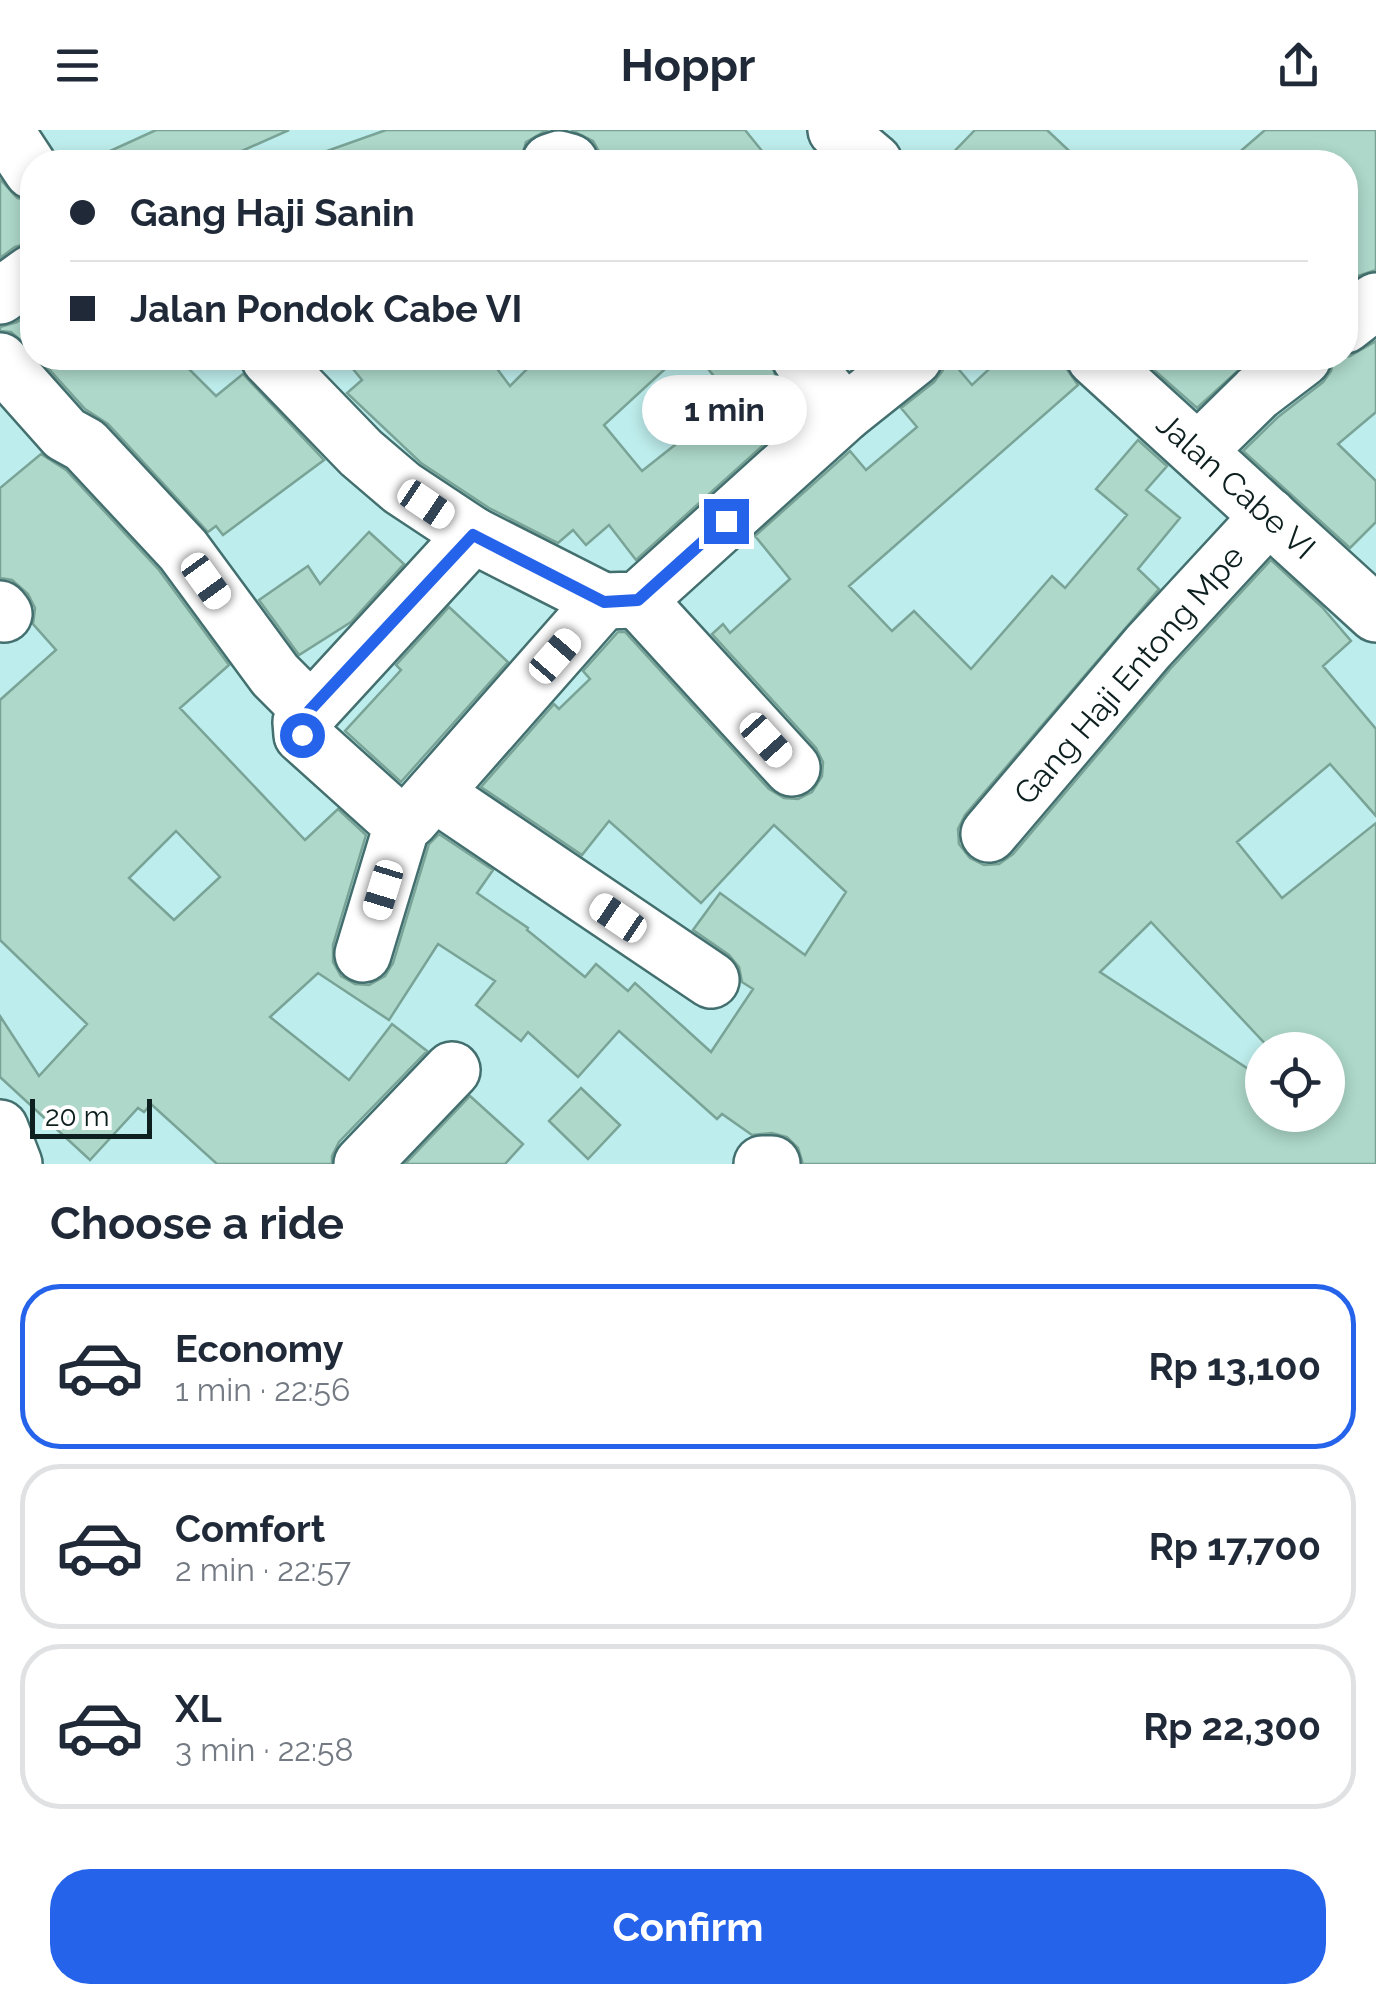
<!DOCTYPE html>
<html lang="en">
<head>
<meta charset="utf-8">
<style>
	body { margin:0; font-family:Raleway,sans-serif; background:#f6f6f7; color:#1f2937; height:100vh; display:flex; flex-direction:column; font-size:38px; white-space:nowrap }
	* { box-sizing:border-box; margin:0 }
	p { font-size:32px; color:#747a83 }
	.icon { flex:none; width:55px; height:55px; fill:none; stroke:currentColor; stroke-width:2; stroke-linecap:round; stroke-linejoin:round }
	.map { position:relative; height:1034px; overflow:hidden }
	.panel { display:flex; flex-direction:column; background:#fff; flex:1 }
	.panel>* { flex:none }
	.banner { position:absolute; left:20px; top:20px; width:1338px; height:220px; border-radius:40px; box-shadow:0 5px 15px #0003; display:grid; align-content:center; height:220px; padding:0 50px; background:#fff }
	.tools { position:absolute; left:1245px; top:902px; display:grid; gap:20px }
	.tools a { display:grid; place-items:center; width:100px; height:100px; border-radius:50%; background:#fff; box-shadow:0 5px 15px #0003; font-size:50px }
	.scale { position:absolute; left:30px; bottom:25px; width:122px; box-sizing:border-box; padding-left:10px; border:5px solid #0d1f1f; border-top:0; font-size:28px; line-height:35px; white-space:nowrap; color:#0d1f1f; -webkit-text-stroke:8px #fff; paint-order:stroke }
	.end { position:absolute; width:45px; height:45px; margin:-22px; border:12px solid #2563eb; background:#fff; box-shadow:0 0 0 5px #fff }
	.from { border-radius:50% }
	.bubble { position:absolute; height:70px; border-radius:35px; background:#fff; box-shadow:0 5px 15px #0003; font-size:32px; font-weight:700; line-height:70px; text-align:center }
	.car { position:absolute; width:30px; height:60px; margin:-30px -15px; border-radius:12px; box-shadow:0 0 8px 2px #0007; background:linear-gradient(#fff 24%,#345 0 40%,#fff 0 76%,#345 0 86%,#fff 0) }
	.banner b { display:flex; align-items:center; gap:35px; height:95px; font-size:38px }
	.banner b+b { border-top:2px solid #e0e1e3 }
	.banner i { width:25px; height:25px; background:#1f2937 }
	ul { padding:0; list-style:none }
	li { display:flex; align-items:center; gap:30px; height:165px; margin:0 20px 15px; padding:0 30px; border:5px solid #e0e1e3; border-radius:40px }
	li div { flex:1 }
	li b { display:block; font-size:38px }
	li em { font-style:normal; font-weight:700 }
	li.on { border-color:#2563eb }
	li>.icon { width:90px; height:90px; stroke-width:1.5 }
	h2 { padding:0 50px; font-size:45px; line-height:120px }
	.primary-button { display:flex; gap:20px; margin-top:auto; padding:20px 50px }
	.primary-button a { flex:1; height:115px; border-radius:40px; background:#2563eb; color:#fff; font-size:40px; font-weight:700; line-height:115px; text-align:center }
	header { display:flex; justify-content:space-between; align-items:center; height:130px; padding:0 50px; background:#fff; font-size:45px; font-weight:700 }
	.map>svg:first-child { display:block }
	.building { fill:#add8ca; stroke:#79a396; stroke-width:2.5; fill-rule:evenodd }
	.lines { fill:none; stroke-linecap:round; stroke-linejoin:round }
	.minor-casing { stroke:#436f6f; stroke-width:60 }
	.minor { stroke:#fff; stroke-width:55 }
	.route { stroke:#2563eb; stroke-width:12 }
	.labels { text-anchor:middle; stroke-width:9; stroke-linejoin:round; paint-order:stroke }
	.street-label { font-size:32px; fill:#0d1f1f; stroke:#fff }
</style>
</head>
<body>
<header><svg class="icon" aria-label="menu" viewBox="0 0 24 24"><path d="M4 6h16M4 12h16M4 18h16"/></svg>Hoppr<svg class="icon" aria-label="share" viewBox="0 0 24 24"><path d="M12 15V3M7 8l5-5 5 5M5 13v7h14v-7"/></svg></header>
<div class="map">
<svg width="1376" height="1034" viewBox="0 0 1376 1034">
	<rect width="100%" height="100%" fill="#bdedec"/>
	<g class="building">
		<path d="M 156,0 L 289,0 L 217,32 L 86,32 Z"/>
		<path d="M 386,0 L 547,0 L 526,12 L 520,32 L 308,32 L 307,28 Z"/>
		<path d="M 571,0 L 745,0 L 771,32 L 600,32 L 600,23 L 593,11 Z"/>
		<path d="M 975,0 L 1047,0 L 1081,32 L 944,32 Z"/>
		<path d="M 1265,0 L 1376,0 L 1376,140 L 1358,146 L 1345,155 L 1345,32 L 1228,32 Z"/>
		<path d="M 0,49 L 17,68 L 32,72 L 32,112 L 15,117 L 0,128 Z"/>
		<path d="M 32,181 L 32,220 L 11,202 L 0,201 L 0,197 L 17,192 Z"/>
		<path d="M 1376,211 L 1376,282 L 1338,314 L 1376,351 L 1376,392 L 1350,418 L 1243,321 L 1278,287 L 1323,252 L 1331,241 L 1334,228 L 1350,226 Z"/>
		<path d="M 39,228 L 178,228 L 216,266 L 243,244 L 324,330 L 223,405 L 216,396 L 208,402 L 108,294 L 85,279 Z"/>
		<path d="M 344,228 L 489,228 L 510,256 L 538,228 L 677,228 L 604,295 L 642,341 L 733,269 L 699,228 L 770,228 L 776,248 L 802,280 L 636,430 L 609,395 L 586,415 L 573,400 L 558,413 L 489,378 L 421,333 L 347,263 L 362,250 Z"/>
		<path d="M 945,228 L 949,228 L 972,255 L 1001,228 L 1059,228 L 1078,255 L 849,456 L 892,501 L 914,481 L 971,539 L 1052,446 L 1065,458 L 1127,385 L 1096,359 L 1138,310 L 1167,336 L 1146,360 L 1180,388 L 1138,439 L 1159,459 L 965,685 L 958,699 L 959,714 L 970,728 L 984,735 L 999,734 L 1013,724 L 1171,538 L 1271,430 L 1322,477 L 1351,511 L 1323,536 L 1376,599 L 1376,686 L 1330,634 L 1237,712 L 1282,768 L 1376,693 L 1376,1034 L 803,1034 L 798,1018 L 787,1007 L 772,1003 L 752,1005 L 722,984 L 717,989 L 619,901 L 578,947 L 528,902 L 521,911 L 476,875 L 495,851 L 438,814 L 389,890 L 318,843 L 270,887 L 349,950 L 392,894 L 427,921 L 339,1012 L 332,1026 L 332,1034 L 217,1034 L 151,974 L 144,982 L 138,978 L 90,1030 L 0,947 L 0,886 L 39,946 L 87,894 L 0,810 L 0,570 L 56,520 L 33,494 L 35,478 L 28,464 L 12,450 L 0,448 L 0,358 L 41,324 L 66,340 L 159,440 L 229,535 L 180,578 L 305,710 L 338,679 L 366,705 L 333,815 L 333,832 L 341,846 L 355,854 L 369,855 L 385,846 L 393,833 L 429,714 L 439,704 L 493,740 L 477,763 L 528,798 L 527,800 L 585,847 L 596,834 L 628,861 L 635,853 L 711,922 L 753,859 L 742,852 L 739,837 L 729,825 L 693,800 L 720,763 L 805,825 L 846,762 L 774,695 L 701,773 L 609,691 L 582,725 L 481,657 L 554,574 L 559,579 L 590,549 L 583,541 L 618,502 L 625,502 L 769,659 L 784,668 L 798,669 L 812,662 L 822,646 L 823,632 L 816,618 L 712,504 L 723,494 L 730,503 L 790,449 L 755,406 L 850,321 L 866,340 L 917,297 L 901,278 L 934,252 L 943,240 ZM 176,701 L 220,747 L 174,790 L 129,748 ZM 1151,792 L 1271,920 L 1328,920 L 1328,985 L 1262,985 L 1262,948 L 1100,842 Z"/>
		<path d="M 1170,228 L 1252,228 L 1197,278 L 1154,240 Z"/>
		<path d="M 369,402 L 404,434 L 351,492 L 299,525 L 259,470 L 308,436 L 320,454 Z"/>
		<path d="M 449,477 L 508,532 L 401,652 L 345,601 L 401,540 L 396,535 Z"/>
		<path d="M 581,958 L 620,995 L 588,1029 L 549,991 Z"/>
		<path d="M 470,966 L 523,1014 L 505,1034 L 405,1034 Z"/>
	</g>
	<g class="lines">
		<g class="minor-casing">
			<g id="minor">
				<path d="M 5,0 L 32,41"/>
				<path d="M 836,0 L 874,32"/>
				<path d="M 550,32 L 559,29 L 570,32"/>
				<path d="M 0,166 L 32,143"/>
				<path d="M 1345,195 L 1376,171"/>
				<path d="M 269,228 L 361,323 L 402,358 L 473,405 L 603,471 L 638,470 L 845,283 L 914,228"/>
				<path d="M 800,228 L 845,283"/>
				<path d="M 1095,228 L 1376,484"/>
				<path d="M 0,231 L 65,304 L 85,315 L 183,420 L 275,545 L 310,580"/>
				<path d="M 1198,321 L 1257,263 L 1303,228"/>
				<path d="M 638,470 L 792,638"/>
				<path d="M 0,479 L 4,484"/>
				<path d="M 434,663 L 711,850"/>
				<path d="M 410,690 L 603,471"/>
				<path d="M 989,704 L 1148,517 L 1269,386"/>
				<path d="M 363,824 L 402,695 L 302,605 L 301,592 L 473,405"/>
				<path d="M 0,998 L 14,1034"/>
				<path d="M 362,1034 L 452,940"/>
				<path d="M 762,1034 L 772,1034"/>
			</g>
		</g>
		<use href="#minor" class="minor"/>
	</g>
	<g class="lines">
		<path class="route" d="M 302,605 L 301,592 L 310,580 L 473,405 L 604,472 L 638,470 L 726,391"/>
	</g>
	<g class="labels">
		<g class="street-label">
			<text transform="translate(1236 356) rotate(42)" y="11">Jalan Cabe VI</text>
			<text transform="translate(1129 545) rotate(-49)" y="11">Gang Haji Entong Mpe</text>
		</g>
	</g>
</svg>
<div class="tools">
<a><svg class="icon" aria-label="locate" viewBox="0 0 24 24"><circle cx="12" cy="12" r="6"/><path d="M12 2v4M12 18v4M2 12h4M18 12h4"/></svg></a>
</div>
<div class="scale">20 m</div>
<i class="end from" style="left:302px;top:605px"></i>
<i class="end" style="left:726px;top:391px"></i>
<div class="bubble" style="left:642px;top:245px;width:165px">1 min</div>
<i class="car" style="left:426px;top:374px;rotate:124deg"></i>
<i class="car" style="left:206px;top:451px;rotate:144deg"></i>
<i class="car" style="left:555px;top:526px;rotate:41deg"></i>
<i class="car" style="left:766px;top:610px;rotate:138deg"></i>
<i class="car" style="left:383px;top:760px;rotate:197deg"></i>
<i class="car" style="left:618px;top:788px;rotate:304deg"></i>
<div class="banner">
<b><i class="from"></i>Gang Haji Sanin</b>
<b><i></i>Jalan Pondok Cabe VI</b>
</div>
</div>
<section class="panel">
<h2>Choose a ride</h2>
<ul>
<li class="on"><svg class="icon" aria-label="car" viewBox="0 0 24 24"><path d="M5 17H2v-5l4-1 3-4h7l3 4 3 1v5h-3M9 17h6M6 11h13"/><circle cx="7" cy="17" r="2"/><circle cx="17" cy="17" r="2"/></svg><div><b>Economy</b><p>1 min · 22:56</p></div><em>Rp 13,100</em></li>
<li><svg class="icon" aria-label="car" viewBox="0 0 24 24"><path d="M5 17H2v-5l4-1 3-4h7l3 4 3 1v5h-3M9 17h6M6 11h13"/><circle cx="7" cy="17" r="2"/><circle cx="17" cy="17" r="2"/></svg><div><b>Comfort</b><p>2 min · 22:57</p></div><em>Rp 17,700</em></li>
<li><svg class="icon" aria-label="car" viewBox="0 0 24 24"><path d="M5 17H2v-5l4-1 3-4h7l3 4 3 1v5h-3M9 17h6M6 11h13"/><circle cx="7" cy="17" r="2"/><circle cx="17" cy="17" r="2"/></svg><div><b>XL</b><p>3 min · 22:58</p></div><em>Rp 22,300</em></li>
</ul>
<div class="primary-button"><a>Confirm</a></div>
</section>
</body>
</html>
